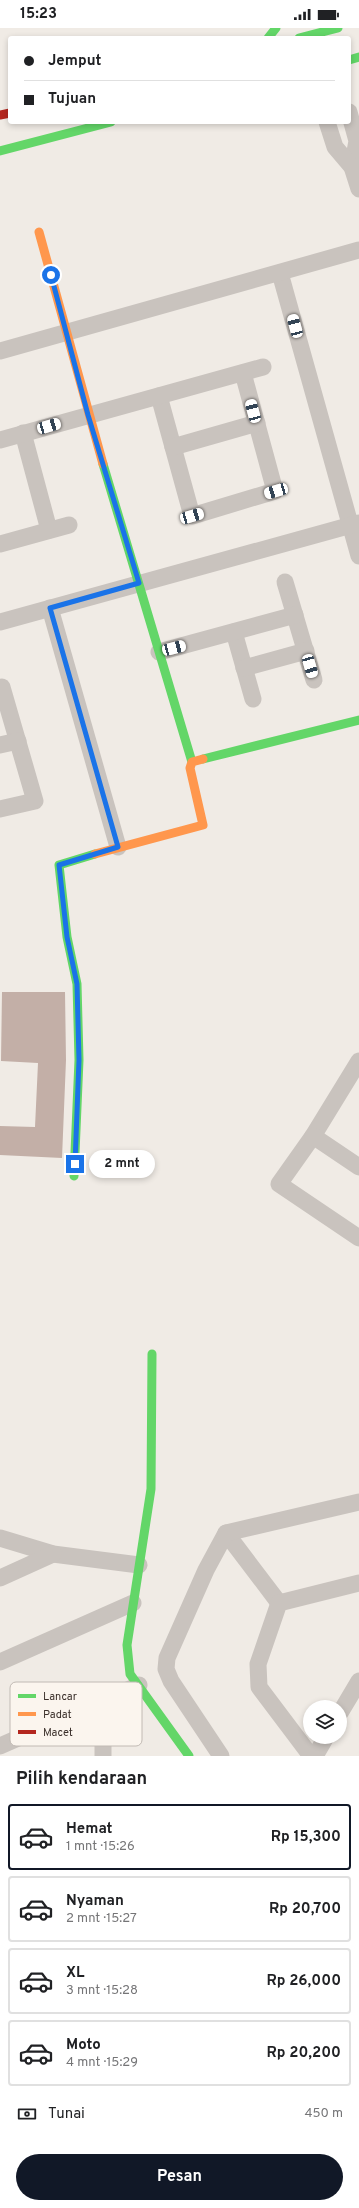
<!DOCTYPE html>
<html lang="id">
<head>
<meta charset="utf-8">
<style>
	body { margin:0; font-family:Overpass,sans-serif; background:#f6f6f6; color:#202124; height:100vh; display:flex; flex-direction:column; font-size:15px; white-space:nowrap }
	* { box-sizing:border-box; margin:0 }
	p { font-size:13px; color:#757577 }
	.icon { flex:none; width:22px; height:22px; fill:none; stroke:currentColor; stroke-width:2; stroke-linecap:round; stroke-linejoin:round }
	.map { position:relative; height:1728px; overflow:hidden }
	.sheet { display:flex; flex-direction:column; background:#fff; flex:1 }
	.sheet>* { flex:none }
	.banner { position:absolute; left:8px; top:8px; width:343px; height:88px; border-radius:4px; box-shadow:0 2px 6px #0003; display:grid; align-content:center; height:88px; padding:0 16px; background:#fff }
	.fabs { position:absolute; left:303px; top:1672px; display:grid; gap:8px }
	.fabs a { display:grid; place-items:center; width:44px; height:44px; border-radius:50%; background:#fff; box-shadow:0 2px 6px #0003; font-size:20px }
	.end { position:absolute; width:18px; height:18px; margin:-9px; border:5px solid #1a73e8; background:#fff; box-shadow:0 0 0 2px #fff }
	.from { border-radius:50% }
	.bubble { position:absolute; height:28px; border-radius:14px; background:#fff; box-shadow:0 2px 6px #0003; font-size:13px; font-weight:700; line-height:28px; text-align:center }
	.car { position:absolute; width:12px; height:24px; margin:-12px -6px; border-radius:5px; box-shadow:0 0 3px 1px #0007; background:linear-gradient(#fff 24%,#345 0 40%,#fff 0 76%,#345 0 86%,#fff 0) }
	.banner b { display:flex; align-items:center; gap:14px; height:38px; font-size:15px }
	.banner b+b { border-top:1px solid #e0e0e0 }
	.banner i { width:10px; height:10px; background:#202124 }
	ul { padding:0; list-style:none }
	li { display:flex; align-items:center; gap:12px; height:66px; margin:0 8px 6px; padding:0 8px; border:2px solid #e0e0e0; border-radius:4px }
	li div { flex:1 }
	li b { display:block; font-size:15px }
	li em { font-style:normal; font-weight:700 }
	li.active { border-color:#111827 }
	li>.icon { width:36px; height:36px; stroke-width:1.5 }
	h2 { padding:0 16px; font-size:18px; line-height:48px }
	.pay { display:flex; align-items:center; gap:10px; height:44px; padding:0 16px; font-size:15px }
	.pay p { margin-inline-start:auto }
	.cta { display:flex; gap:8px; margin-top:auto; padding:8px 16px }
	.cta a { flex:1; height:46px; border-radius:24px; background:#111827; color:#fff; font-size:16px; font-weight:700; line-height:46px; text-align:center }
	.status { display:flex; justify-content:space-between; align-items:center; height:28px; padding:0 20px; background:#fff; direction:ltr }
	.status svg { height:11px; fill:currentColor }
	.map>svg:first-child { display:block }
	.building { fill:#c3afa7 }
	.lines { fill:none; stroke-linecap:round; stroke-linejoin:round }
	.street { stroke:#c9c3be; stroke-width:17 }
	.fast { stroke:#63d668; stroke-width:9 }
	.slow { stroke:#ff974d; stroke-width:9 }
	.jam { stroke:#b3261e; stroke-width:9 }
	.route { stroke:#1a73e8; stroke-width:5 }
	.key { fill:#fbf5ee; stroke:#c1bab4; stroke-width:1 }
	.key-label { font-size:11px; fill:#3b302b }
</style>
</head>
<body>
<div class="status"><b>15:23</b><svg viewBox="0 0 49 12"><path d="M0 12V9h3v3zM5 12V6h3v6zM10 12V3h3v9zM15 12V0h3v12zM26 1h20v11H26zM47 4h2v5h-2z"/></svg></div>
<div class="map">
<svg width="359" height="1728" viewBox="0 0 359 1728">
	<rect width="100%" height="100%" fill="#f0ebe5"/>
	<path class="building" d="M 2,964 L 65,964 L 66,1032 L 62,1130 L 0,1127 L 0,1098 L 35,1099 L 38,1035 L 1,1033 Z"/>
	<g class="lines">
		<g class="street">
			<path d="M 349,84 L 357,113 L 352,139"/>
			<path d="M 327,94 L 335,119 L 352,139 L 359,161"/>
			<path d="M 280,245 L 359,528"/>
			<path d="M 0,323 L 359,222"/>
			<path d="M 159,368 L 192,488 L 275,463 L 243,345"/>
			<path d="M 23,405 L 49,502"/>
			<path d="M 0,412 L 263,339"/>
			<path d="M 173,419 L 257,395"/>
			<path d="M 0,516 L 69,497"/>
			<path d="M 285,554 L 314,652"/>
			<path d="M 50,580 L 118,819"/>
			<path d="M 0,594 L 359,495"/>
			<path d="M 234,604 L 253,671"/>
			<path d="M 159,624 L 295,587"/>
			<path d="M 244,640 L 306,623"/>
			<path d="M 0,660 L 2,659 L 35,773 L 0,781"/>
			<path d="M 0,717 L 18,713"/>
			<path d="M 359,1033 L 313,1108 L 279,1156 L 359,1210"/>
			<path d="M 313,1108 L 359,1139"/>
			<path d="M 226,1505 L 279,1575"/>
			<path d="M 0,1510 L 53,1526 L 139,1537"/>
			<path d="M 0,1550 L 53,1526"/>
			<path d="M 0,1634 L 133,1575"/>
			<path d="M 340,1685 L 359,1653"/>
			<path d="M 0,1718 L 139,1657"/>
			<path d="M 103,1728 L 103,1673"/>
			<path d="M 221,1728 L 171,1653 L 166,1641 L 167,1630 L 206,1542 L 226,1505 L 359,1474"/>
			<path d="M 311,1728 L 259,1659 L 258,1636 L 279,1575 L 359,1555"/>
			<path d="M 315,1728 L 326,1709"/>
		</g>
		<g class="fast">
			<path d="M 268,10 L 276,0"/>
			<path d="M 299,10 L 338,0"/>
			<path d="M 349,32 L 359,29"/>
			<path d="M 0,123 L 111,94"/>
			<path d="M 103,436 L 192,734"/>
			<path d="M 203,731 L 359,692"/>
			<path d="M 74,1148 L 79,1032 L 77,956 L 67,909 L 59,837 L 95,826"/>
			<path d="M 152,1326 L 151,1461 L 127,1617 L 130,1646 L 189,1728"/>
		</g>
		<g class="slow">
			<path d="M 39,204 L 103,436"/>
			<path d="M 95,826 L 203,797 L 190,740 L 192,734 L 203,731"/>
		</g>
		<path class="jam" d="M 0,87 L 10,85"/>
	</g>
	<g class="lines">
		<path class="route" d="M 51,247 L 88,387 L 139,555 L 50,580 L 118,819 L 59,837 L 67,909 L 77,956 L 79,1032 L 75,1136"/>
	</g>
	<rect x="10" y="1654" width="132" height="64" rx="6" class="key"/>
	<rect x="18" y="1666" width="18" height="4" fill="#63d668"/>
	<rect x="18" y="1684" width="18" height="4" fill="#ff974d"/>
	<rect x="18" y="1702" width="18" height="4" fill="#b3261e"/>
	<g class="key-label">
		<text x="43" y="1672">Lancar</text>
		<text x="43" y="1690">Padat</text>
		<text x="43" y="1708">Macet</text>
	</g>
</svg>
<div class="fabs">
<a><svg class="icon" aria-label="layers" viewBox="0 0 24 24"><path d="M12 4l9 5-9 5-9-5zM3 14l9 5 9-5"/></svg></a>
</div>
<i class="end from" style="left:51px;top:247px"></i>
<i class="end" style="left:75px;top:1136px"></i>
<div class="bubble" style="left:89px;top:1122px;width:66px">2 mnt</div>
<i class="car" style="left:295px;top:298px;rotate:345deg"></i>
<i class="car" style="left:253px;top:383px;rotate:345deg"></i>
<i class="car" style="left:49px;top:398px;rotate:74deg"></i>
<i class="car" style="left:276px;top:463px;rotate:254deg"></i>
<i class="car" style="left:192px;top:488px;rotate:74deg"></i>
<i class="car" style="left:174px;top:620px;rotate:75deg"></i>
<i class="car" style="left:310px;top:638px;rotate:164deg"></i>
<div class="banner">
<b><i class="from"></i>Jemput</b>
<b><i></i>Tujuan</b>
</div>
</div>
<section class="sheet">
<h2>Pilih kendaraan</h2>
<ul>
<li class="active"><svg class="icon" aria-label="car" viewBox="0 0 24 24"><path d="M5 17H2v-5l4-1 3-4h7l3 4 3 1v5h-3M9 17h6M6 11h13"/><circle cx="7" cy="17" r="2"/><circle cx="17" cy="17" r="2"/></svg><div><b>Hemat</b><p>1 mnt · 15:26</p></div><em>Rp 15,300</em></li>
<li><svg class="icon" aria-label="car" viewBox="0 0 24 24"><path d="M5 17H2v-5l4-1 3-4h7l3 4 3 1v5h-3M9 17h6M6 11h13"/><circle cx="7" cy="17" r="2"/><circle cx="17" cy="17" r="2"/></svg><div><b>Nyaman</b><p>2 mnt · 15:27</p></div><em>Rp 20,700</em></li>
<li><svg class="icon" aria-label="car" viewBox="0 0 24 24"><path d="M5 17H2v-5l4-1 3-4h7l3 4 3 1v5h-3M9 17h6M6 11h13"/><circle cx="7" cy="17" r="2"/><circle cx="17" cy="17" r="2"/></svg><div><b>XL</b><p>3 mnt · 15:28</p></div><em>Rp 26,000</em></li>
<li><svg class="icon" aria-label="car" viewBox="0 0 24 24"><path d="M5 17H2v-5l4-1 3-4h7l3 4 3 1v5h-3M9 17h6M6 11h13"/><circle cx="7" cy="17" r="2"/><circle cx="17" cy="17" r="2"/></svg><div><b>Moto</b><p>4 mnt · 15:29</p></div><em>Rp 20,200</em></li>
</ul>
<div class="pay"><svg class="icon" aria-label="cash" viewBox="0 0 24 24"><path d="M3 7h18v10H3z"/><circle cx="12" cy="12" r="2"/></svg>Tunai<p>450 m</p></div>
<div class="cta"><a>Pesan</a></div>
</section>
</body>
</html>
